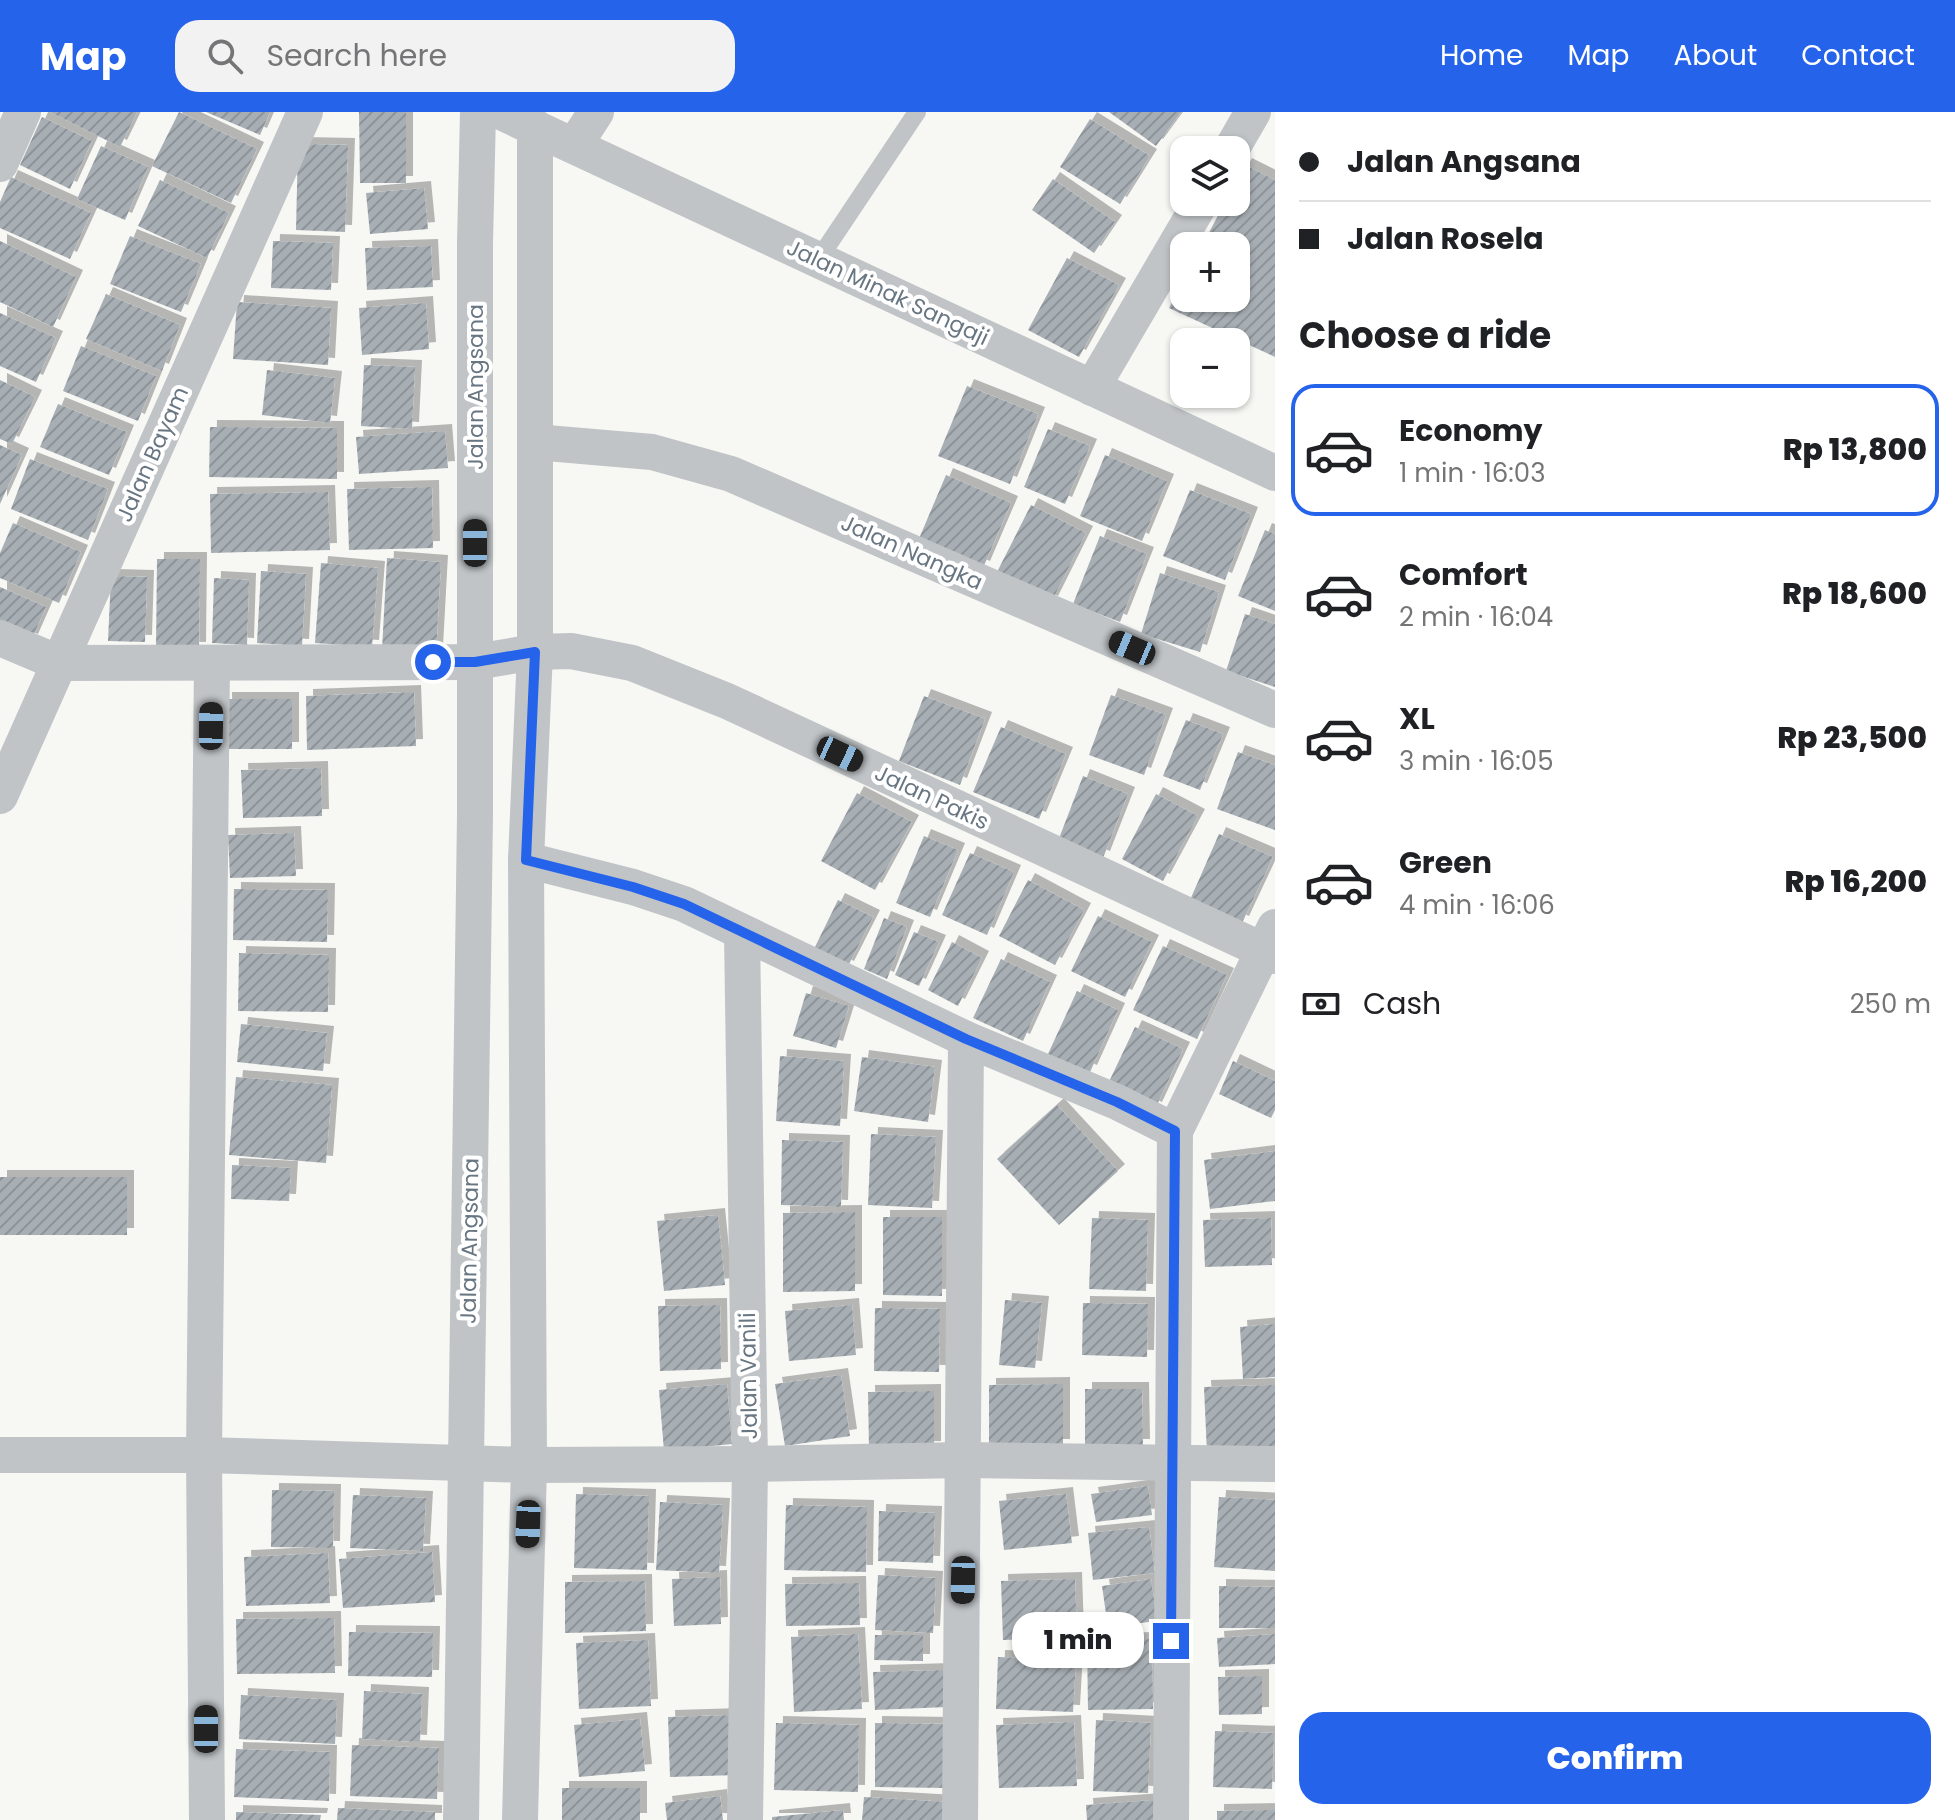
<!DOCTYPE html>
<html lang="en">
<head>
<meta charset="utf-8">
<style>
	body { margin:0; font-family:Poppins,sans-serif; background:#f2f2f2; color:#202124; height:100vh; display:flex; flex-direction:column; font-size:30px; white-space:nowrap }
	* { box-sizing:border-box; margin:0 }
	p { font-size:26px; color:#757577 }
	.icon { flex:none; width:44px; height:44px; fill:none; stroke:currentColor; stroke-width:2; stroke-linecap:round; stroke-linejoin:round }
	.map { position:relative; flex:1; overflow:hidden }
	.drawer { display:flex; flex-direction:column; background:#fff; width:680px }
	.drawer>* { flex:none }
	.banner { display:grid; align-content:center; height:176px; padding:0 24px; background:#fff }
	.tools { position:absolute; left:1170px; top:24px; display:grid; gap:16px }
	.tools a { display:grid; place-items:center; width:80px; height:80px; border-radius:16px; background:#fff; box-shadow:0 2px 6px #0004; font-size:40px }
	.end { position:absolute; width:36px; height:36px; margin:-18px; border:10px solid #2563eb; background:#fff; box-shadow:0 0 0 4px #fff }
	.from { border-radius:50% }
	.bubble { position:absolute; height:56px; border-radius:24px; background:#fff; box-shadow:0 2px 6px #0004; font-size:26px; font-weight:800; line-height:56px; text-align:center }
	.car { position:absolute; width:24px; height:48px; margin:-24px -12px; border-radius:10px; box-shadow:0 0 6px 2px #0007; background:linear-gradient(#222 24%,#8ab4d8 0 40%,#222 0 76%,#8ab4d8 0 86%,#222 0) }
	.banner b { display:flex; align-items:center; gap:28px; height:76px; font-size:30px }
	.banner b+b { border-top:2px solid #e0e0e0 }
	.banner i { width:20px; height:20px; background:#202124 }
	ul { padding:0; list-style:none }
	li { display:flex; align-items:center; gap:24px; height:132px; margin:0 16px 12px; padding:0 8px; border:4px solid transparent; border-radius:24px }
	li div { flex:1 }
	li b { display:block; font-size:30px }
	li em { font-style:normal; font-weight:800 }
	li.active { border-color:#2563eb }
	li>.icon { width:72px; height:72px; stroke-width:1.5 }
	h2 { padding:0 24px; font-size:36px; line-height:96px }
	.pay { display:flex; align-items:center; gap:20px; height:88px; padding:0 24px; font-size:30px }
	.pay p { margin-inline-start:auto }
	.button { display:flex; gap:16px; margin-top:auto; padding:16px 24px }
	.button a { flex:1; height:92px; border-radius:24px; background:#2563eb; color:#fff; font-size:32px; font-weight:800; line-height:92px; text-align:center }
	header { display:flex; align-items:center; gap:48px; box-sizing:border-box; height:112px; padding:0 40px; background:#2563eb; color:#fff }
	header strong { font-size:38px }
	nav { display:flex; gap:44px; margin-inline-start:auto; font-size:28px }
	.search { width:560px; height:72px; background:#f2f2f2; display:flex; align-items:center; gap:20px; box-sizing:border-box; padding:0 28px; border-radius:24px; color:#757577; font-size:30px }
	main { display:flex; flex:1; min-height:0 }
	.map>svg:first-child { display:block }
	.building { fill:url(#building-hatch); filter:url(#shadow) }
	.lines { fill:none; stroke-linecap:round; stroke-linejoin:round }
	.service { stroke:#c0c4c7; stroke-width:18 }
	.minor { stroke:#c0c4c7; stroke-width:36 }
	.route { stroke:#2563eb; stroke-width:10 }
	.labels { text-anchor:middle; stroke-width:8; stroke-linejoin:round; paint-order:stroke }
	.street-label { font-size:22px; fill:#687682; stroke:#fff }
</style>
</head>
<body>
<header>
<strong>Map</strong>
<div class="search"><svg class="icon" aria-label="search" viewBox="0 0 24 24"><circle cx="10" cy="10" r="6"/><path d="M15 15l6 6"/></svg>Search here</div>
<nav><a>Home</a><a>Map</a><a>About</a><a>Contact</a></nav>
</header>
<main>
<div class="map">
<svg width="1275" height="1708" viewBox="0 0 1275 1708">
	<defs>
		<pattern id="building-hatch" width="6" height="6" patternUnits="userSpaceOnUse" patternTransform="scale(2)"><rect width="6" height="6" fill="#a8afb4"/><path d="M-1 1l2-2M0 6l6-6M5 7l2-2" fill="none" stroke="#8d9398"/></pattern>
		<filter id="shadow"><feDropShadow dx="7" dy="-7" stdDeviation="0" flood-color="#0004"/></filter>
	</defs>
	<rect width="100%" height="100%" fill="#f7f7f4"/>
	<g class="building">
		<path d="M 50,0 L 137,0 L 120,35 Z"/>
		<path d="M 179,0 L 257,37 L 231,91 L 152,54 Z"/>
		<path d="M 206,0 L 270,0 L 260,23 Z"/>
		<path d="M 359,0 L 406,0 L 406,71 L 360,71 Z"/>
		<path d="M 1109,0 L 1181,0 L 1156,34 Z"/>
		<path d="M 42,5 L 92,29 L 70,77 L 20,53 Z"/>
		<path d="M 1090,7 L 1150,44 L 1120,92 L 1060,55 Z"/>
		<path d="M 298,32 L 348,33 L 345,120 L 296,118 Z"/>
		<path d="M 101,34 L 148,55 L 125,108 L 77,87 Z"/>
		<path d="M 1245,53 L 1275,68 L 1275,245 L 1169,196 L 1184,168 L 1184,186 L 1236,186 L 1236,134 L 1202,134 L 1225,90 L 1236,90 L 1236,70 Z"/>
		<path d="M 11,65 L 91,101 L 70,147 L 0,116 L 0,90 Z"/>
		<path d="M 1053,67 L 1115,110 L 1094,141 L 1032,98 Z"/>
		<path d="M 160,68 L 229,101 L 207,146 L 138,114 Z"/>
		<path d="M 424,76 L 428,117 L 370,122 L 366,81 Z"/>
		<path d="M 130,124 L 201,152 L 181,200 L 110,172 Z"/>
		<path d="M 0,129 L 76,165 L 53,215 L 0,190 Z"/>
		<path d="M 273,129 L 333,131 L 331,178 L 271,176 Z"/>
		<path d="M 431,134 L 433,175 L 367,178 L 365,136 Z"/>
		<path d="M 1067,146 L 1119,173 L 1079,245 L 1028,218 Z"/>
		<path d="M 106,182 L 180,213 L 162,259 L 86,227 Z"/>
		<path d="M 237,190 L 331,196 L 328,253 L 233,247 Z"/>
		<path d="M 426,191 L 429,237 L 362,243 L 359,196 Z"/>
		<path d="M 0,201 L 56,226 L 36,270 L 0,254 Z"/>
		<path d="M 81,234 L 156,264 L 138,309 L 63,279 Z"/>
		<path d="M 364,253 L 415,255 L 412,317 L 361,314 Z"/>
		<path d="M 267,258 L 335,266 L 330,311 L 262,303 Z"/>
		<path d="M 0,268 L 35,285 L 12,332 L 0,327 Z"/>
		<path d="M 967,274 L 1038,302 L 1010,372 L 938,344 Z"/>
		<path d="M 58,292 L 127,320 L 109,363 L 40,335 Z"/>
		<path d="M 210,315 L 337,316 L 337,367 L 209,365 Z"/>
		<path d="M 1048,317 L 1090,334 L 1065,392 L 1024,375 Z"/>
		<path d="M 445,319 L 448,356 L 359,362 L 356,325 Z"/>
		<path d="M 0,333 L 22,343 L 0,392 Z"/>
		<path d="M 1105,343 L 1167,369 L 1142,429 L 1080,404 Z"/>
		<path d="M 30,347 L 108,377 L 88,428 L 11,397 Z"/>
		<path d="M 946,363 L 1011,391 L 983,456 L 918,429 Z"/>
		<path d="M 432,375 L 433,436 L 349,438 L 347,377 Z"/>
		<path d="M 1190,378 L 1251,402 L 1225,468 L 1163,444 Z"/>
		<path d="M 328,380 L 330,438 L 211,441 L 210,382 Z"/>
		<path d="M 1031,393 L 1086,421 L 1051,491 L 995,464 Z"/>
		<path d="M 13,411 L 81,440 L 59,491 L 0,466 L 0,441 Z"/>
		<path d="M 1265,418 L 1275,422 L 1275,499 L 1238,484 Z"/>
		<path d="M 1100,424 L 1147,442 L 1120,510 L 1073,492 Z"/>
		<path d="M 387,446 L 441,450 L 436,541 L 382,538 Z"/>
		<path d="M 157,447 L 200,447 L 199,537 L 156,536 Z"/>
		<path d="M 321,451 L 378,456 L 372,535 L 315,531 Z"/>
		<path d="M 261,459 L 306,462 L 302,534 L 257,531 Z"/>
		<path d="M 1160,461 L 1219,480 L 1200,540 L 1141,522 Z"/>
		<path d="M 111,464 L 147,465 L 145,530 L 108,529 Z"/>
		<path d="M 214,466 L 249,468 L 247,533 L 212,531 Z"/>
		<path d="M 0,475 L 46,495 L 31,529 L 0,516 Z"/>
		<path d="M 1245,502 L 1275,512 L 1275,575 L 1226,559 Z"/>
		<path d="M 414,580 L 416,634 L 307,638 L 306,584 Z"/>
		<path d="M 1111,583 L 1166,603 L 1144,663 L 1089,643 Z"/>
		<path d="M 924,584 L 985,607 L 960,673 L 899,649 Z"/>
		<path d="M 225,587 L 292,587 L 292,637 L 226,637 Z"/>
		<path d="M 1186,608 L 1223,622 L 1200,678 L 1163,664 Z"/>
		<path d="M 1001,615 L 1066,642 L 1039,707 L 973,680 Z"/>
		<path d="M 1238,640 L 1275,653 L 1275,718 L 1217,697 Z"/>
		<path d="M 321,656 L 322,704 L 243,706 L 241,658 Z"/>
		<path d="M 1083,664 L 1128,682 L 1103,746 L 1058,729 Z"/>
		<path d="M 857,681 L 912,710 L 875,778 L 821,749 Z"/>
		<path d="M 1156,682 L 1198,704 L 1163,769 L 1122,747 Z"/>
		<path d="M 294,721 L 296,764 L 230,766 L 228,723 Z"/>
		<path d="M 1219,722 L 1273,745 L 1242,811 L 1190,788 Z"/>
		<path d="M 924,724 L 958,738 L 930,805 L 896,791 Z"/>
		<path d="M 970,741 L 1014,760 L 987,823 L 942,803 Z"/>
		<path d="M 1028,768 L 1084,798 L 1055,853 L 999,824 Z"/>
		<path d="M 234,777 L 328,778 L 327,830 L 233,828 Z"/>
		<path d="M 838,788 L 873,805 L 847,856 L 813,839 Z"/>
		<path d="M 1098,804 L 1152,830 L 1125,885 L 1071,859 Z"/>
		<path d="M 884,806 L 907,815 L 887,867 L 864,857 Z"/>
		<path d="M 914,820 L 939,830 L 919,874 L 895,863 Z"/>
		<path d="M 952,830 L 982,846 L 958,894 L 928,878 Z"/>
		<path d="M 1163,834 L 1227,863 L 1197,927 L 1133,898 Z"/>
		<path d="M 239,841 L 329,843 L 328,900 L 238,899 Z"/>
		<path d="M 1001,847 L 1050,870 L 1023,929 L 973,906 Z"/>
		<path d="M 1077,879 L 1118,898 L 1090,960 L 1048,942 Z"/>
		<path d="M 806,881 L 849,894 L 836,936 L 793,924 Z"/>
		<path d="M 241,912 L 327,921 L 323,959 L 237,950 Z"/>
		<path d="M 1135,915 L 1183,937 L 1155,997 L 1107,974 Z"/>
		<path d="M 780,944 L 844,949 L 840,1014 L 776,1009 Z"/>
		<path d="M 862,945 L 935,955 L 928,1010 L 854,999 Z"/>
		<path d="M 1233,949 L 1275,969 L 1275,998 L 1271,1006 L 1219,982 Z"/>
		<path d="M 236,965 L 332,973 L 326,1051 L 229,1043 Z"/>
		<path d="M 1057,993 L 1118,1059 L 1059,1113 L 997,1047 Z"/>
		<path d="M 871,1022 L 936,1025 L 932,1096 L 868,1093 Z"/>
		<path d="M 782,1028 L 843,1030 L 841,1095 L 781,1093 Z"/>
		<path d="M 1275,1039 L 1275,1089 L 1210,1097 L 1204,1048 Z"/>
		<path d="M 232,1053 L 291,1056 L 289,1089 L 231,1087 Z"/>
		<rect x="0" y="1065" width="127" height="58"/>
		<path d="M 855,1100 L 855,1179 L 783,1180 L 783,1101 Z"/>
		<path d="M 718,1103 L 725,1173 L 664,1179 L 657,1109 Z"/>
		<path d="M 883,1105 L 942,1105 L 942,1184 L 883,1183 Z"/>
		<path d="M 1092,1106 L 1148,1108 L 1146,1179 L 1089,1177 Z"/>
		<path d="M 1271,1106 L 1272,1153 L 1205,1155 L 1203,1108 Z"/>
		<path d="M 1005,1188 L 1042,1191 L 1035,1256 L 999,1253 Z"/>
		<path d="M 1083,1191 L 1148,1192 L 1147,1245 L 1082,1243 Z"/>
		<path d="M 720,1193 L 721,1257 L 660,1259 L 658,1194 Z"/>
		<path d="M 852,1193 L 856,1243 L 789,1249 L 785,1199 Z"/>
		<path d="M 875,1196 L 940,1197 L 939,1260 L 874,1259 Z"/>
		<path d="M 1275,1212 L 1275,1265 L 1243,1267 L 1240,1215 Z"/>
		<path d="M 841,1263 L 850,1324 L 785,1334 L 775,1272 Z"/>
		<path d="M 727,1272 L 732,1332 L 664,1339 L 659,1278 Z"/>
		<path d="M 1063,1272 L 1063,1334 L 989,1334 L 989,1273 Z"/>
		<path d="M 1275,1273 L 1275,1340 L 1207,1342 L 1204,1275 Z"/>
		<path d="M 1085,1277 L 1142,1277 L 1143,1334 L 1085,1334 Z"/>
		<path d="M 934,1279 L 934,1336 L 869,1337 L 868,1280 Z"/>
		<path d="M 1148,1374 L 1152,1403 L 1096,1410 L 1091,1382 Z"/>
		<path d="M 272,1378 L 334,1379 L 333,1436 L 271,1435 Z"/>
		<path d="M 576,1382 L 649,1384 L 647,1458 L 574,1456 Z"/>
		<path d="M 1066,1382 L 1072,1431 L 1004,1438 L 999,1389 Z"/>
		<path d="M 353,1383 L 426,1386 L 423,1439 L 350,1436 Z"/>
		<path d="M 1219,1385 L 1275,1388 L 1275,1459 L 1214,1455 Z"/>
		<path d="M 660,1390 L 723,1393 L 719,1461 L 656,1458 Z"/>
		<path d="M 786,1393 L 867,1395 L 866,1460 L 784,1458 Z"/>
		<path d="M 879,1399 L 935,1401 L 933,1451 L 878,1449 Z"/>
		<path d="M 1149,1415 L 1155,1461 L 1093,1468 L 1088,1421 Z"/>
		<path d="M 432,1440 L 435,1490 L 343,1496 L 339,1447 Z"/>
		<path d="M 328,1441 L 330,1491 L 246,1494 L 244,1445 Z"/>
		<path d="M 878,1463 L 936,1466 L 933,1521 L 875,1518 Z"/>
		<path d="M 720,1465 L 721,1512 L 674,1514 L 672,1467 Z"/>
		<path d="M 1075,1467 L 1077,1526 L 1003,1528 L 1001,1469 Z"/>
		<path d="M 1151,1467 L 1157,1509 L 1108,1515 L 1102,1474 Z"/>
		<path d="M 645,1469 L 646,1519 L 565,1521 L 565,1470 Z"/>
		<path d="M 859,1471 L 860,1513 L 786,1514 L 785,1472 Z"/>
		<path d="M 1219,1474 L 1275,1475 L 1275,1516 L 1219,1516 Z"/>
		<path d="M 334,1506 L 335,1561 L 237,1562 L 236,1507 Z"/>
		<path d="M 349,1520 L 433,1521 L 432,1565 L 348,1564 Z"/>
		<path d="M 858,1522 L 862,1597 L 794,1600 L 791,1525 Z"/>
		<path d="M 1275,1522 L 1275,1552 L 1219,1555 L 1217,1526 Z"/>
		<path d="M 875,1523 L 923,1523 L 923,1549 L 874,1548 Z"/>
		<path d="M 1152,1527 L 1153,1597 L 1088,1598 L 1087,1528 Z"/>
		<path d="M 648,1528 L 651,1594 L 579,1597 L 576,1531 Z"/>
		<path d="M 998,1545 L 1076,1548 L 1073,1600 L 996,1597 Z"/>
		<path d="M 945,1558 L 947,1595 L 875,1598 L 873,1560 Z"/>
		<path d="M 1262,1564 L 1262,1602 L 1219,1603 L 1218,1565 Z"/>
		<path d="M 364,1579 L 422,1582 L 420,1630 L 362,1627 Z"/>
		<path d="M 241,1583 L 337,1588 L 335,1632 L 239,1627 Z"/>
		<path d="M 734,1603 L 737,1663 L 670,1665 L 668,1605 Z"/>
		<path d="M 640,1607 L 645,1659 L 579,1665 L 574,1613 Z"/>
		<path d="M 1096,1608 L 1151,1611 L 1148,1681 L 1093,1679 Z"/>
		<path d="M 1074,1610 L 1077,1674 L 999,1676 L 996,1613 Z"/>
		<path d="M 776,1611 L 859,1613 L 858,1680 L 774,1678 Z"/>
		<path d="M 875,1611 L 947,1612 L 946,1676 L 875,1675 Z"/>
		<path d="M 1215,1619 L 1274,1621 L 1272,1677 L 1213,1675 Z"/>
		<path d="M 352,1633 L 439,1636 L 437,1687 L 350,1684 Z"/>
		<path d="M 236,1637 L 330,1640 L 329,1689 L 234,1685 Z"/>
		<rect x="562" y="1676" width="78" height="32"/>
		<path d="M 720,1684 L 723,1708 L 667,1708 L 665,1691 Z"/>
		<path d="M 864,1685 L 948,1690 L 947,1708 L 862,1708 Z"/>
		<path d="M 1154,1688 L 1156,1708 L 1087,1708 L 1086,1693 Z"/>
		<path d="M 338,1696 L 435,1700 L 435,1708 L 337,1708 Z"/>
		<path d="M 843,1698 L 844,1708 L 772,1708 L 772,1705 Z"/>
		<path d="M 1275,1698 L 1275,1708 L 1217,1708 L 1217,1699 Z"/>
		<path d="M 236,1700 L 321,1703 L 320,1708 L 236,1708 Z"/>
	</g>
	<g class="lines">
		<path class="service" d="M 818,148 L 917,0"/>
		<g class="minor">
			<path d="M 501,0 L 1275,361"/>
			<path d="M 574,34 L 596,0"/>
			<path d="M 1231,38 L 1253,0"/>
			<path d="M 0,52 L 23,0"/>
			<path d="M 1092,276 L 1201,90"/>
			<path d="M 535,330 L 652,340 L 731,362 L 1275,598"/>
			<path d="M 0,526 L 59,551 L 475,550 L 535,540 L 571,539 L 632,551 L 727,589 L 1275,844"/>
			<path d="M 0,684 L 305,0"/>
			<path d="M 526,748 L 633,775 L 684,792 L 966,927 L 1117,990 L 1175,1019 L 1171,1708"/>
			<path d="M 742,821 L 750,1352 L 745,1708"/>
			<path d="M 1175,1019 L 1275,815"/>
			<path d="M 0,1343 L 204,1343 L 529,1353 L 750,1352 L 964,1348 L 1275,1352"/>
			<path d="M 207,1708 L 204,1343 L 212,551"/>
			<path d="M 461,1708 L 475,703 L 475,132 L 478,0"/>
			<path d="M 520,1708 L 529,1353 L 526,748 L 535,540 L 535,15"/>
			<path d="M 960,1708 L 966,927"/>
		</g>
	</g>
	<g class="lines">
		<path class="route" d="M 433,550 L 475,550 L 535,540 L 526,748 L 633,775 L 684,792 L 966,927 L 1117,990 L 1175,1019 L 1171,1529"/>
	</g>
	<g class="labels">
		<g class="street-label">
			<text transform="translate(888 180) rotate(25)" y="8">Jalan Minak Sangaji</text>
			<text transform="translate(475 275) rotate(-90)" y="8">Jalan Angsana</text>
			<text transform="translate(152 342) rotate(-66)" y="8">Jalan Bayam</text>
			<text transform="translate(912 440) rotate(24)" y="8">Jalan Nangka</text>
			<text transform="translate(932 685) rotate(25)" y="8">Jalan Pakis</text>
			<text transform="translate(469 1129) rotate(-89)" y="8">Jalan Angsana</text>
			<text transform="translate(748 1264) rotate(-91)" y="8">Jalan Vanili</text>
		</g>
	</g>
</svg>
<div class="tools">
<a><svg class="icon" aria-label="layers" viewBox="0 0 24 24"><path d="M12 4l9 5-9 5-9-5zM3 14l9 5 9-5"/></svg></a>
<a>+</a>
<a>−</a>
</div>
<i class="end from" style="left:433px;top:550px"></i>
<i class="end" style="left:1171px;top:1529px"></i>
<div class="bubble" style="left:1012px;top:1500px;width:132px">1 min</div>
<i class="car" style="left:475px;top:431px;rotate:0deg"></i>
<i class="car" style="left:1132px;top:536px;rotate:293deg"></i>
<i class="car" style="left:211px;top:614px;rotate:1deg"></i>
<i class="car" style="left:840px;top:642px;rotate:115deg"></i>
<i class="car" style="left:528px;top:1412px;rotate:182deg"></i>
<i class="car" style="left:963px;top:1468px;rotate:181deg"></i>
<i class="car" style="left:206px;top:1617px;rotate:0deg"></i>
</div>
<section class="drawer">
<div class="banner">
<b><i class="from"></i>Jalan Angsana</b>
<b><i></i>Jalan Rosela</b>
</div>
<h2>Choose a ride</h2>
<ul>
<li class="active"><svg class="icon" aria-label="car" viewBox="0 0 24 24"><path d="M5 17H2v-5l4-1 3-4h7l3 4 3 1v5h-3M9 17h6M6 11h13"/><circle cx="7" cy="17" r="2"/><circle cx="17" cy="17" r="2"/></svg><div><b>Economy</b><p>1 min · 16:03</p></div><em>Rp 13,800</em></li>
<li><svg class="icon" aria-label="car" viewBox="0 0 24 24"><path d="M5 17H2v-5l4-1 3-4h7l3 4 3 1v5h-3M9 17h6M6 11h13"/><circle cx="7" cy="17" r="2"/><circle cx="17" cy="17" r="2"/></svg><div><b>Comfort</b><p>2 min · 16:04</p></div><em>Rp 18,600</em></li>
<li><svg class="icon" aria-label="car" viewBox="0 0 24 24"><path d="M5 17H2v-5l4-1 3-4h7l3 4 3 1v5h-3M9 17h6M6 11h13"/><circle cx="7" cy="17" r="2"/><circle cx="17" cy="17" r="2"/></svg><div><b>XL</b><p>3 min · 16:05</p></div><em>Rp 23,500</em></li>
<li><svg class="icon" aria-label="car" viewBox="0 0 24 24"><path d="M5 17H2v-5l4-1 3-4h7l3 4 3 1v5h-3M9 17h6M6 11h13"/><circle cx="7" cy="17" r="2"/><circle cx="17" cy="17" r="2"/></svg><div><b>Green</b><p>4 min · 16:06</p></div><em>Rp 16,200</em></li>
</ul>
<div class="pay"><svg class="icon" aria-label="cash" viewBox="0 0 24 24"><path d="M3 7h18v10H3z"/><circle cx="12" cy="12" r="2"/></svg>Cash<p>250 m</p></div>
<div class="button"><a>Confirm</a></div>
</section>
</main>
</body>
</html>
